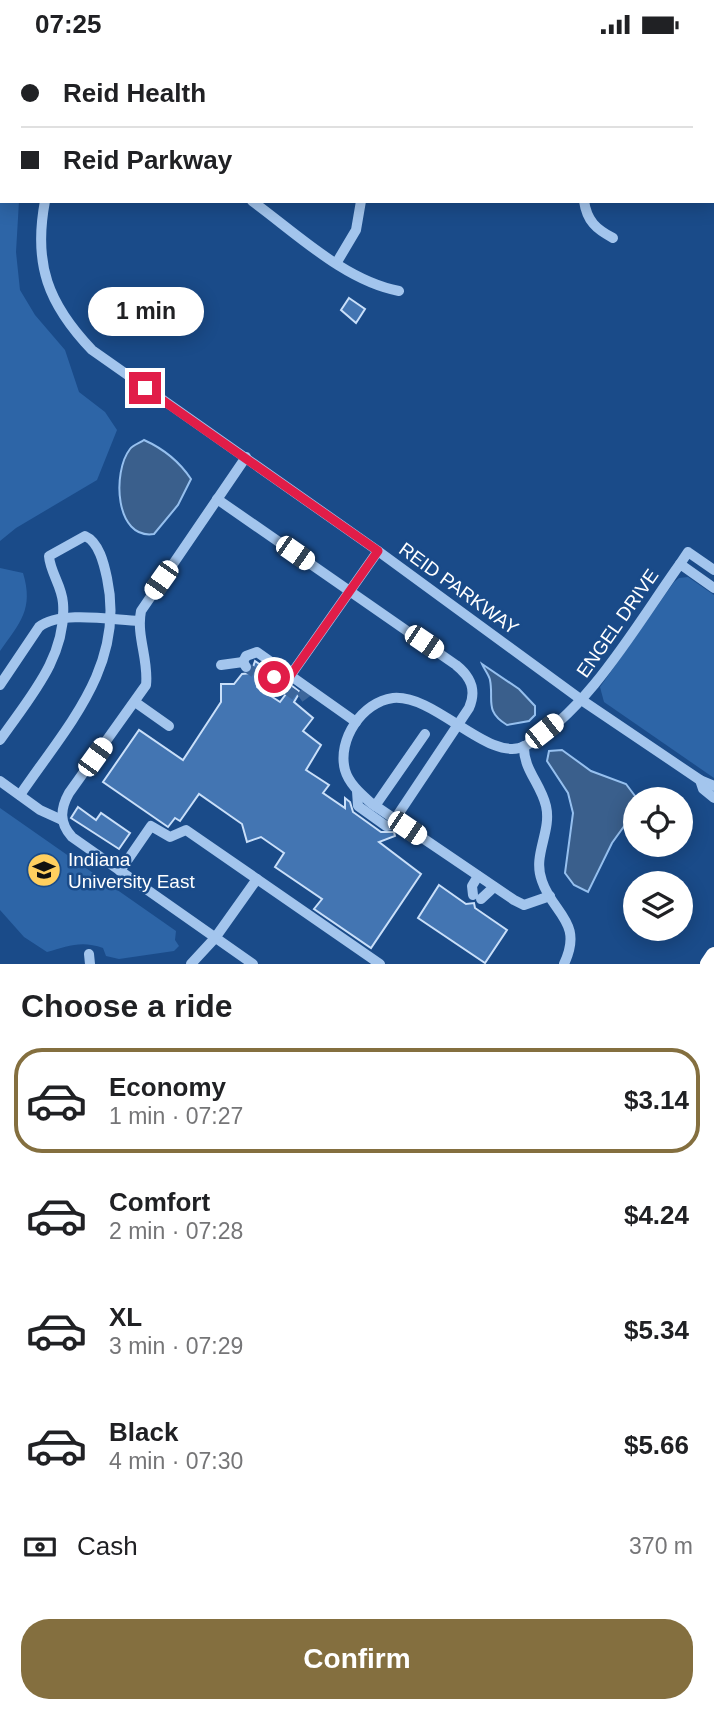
<!DOCTYPE html>
<html lang="en">
<head>
<meta charset="utf-8">
<style>
	body { margin:0; font-family:Arial,sans-serif; background:#f6f6f6; color:#202124; height:100vh; display:flex; flex-direction:column; font-size:26px; white-space:nowrap }
	* { box-sizing:border-box; margin:0 }
	p { font-size:23px; color:#757577 }
	.icon { flex:none; width:38px; height:38px; fill:none; stroke:currentColor; stroke-width:2; stroke-linecap:round; stroke-linejoin:round }
	.map { position:relative; height:915px; overflow:hidden }
	.panel { display:flex; flex-direction:column; background:#fff; flex:1 }
	.panel>* { flex:none }
	.hud { position:absolute; left:0px; top:0px; width:714px; height:154px; box-shadow:0 4px 18px #0003; display:grid; align-content:center; height:154px; padding:0 21px; background:#fff }
	.tools { position:absolute; left:623px; top:738px; display:grid; gap:14px }
	.tools a { display:grid; place-items:center; width:70px; height:70px; border-radius:50%; background:#fff; box-shadow:0 4px 18px #0003; font-size:35px }
	.end { position:absolute; width:32px; height:32px; margin:-16px; border:9px solid #e11d48; background:#fff; box-shadow:0 0 0 4px #fff }
	.from { border-radius:50% }
	.bubble { position:absolute; height:49px; border-radius:24px; background:#fff; box-shadow:0 4px 18px #0003; font-size:23px; font-weight:700; line-height:49px; text-align:center }
	.car { position:absolute; width:21px; height:42px; margin:-21px -10px; border-radius:9px; box-shadow:0 0 5px 2px #0007; background:linear-gradient(#fff 24%,#345 0 40%,#fff 0 76%,#345 0 86%,#fff 0) }
	.hud b { display:flex; align-items:center; gap:24px; height:66px; font-size:26px }
	.hud b+b { border-top:2px solid #e0e0e0 }
	.hud i { width:18px; height:18px; background:#202124 }
	ul { padding:0; list-style:none }
	li { display:flex; align-items:center; gap:21px; height:105px; margin:0 14px 10px; padding:0 7px; border:4px solid transparent; border-radius:28px }
	li div { flex:1 }
	li b { display:block; font-size:26px }
	li em { font-style:normal; font-weight:700 }
	li.current { border-color:#846f3f }
	li>.icon { width:63px; height:63px; stroke-width:1.5 }
	h2 { padding:0 21px; font-size:32px; line-height:84px }
	.pay { display:flex; align-items:center; gap:18px; height:77px; padding:0 21px; font-size:26px }
	.pay p { margin-inline-start:auto }
	.button { display:flex; gap:14px; margin-top:auto; padding:14px 21px }
	.button a { flex:1; height:80px; border-radius:28px; background:#846f3f; color:#fff; font-size:28px; font-weight:700; line-height:80px; text-align:center }
	.status { display:flex; justify-content:space-between; align-items:center; height:49px; padding:0 35px; background:#fff; direction:ltr }
	.status svg { height:19px; fill:currentColor }
	.map>svg:first-child { display:block }
	.green { fill:#2d65a7 }
	.water { fill:#3a5f8c; stroke:#96c0ef; stroke-width:2 }
	.building { fill:#4375b2; stroke:#c9dff9; stroke-width:2 }
	.lines { fill:none; stroke-linecap:round; stroke-linejoin:round }
	.minor-tunnel { stroke:#3c669b; stroke-width:10; stroke-dasharray:10 5; stroke-linecap:butt }
	.minor { stroke:#a3c5ed; stroke-width:10 }
	.highway { stroke:#fff; stroke-width:16 }
	.route { stroke:#e11d48; stroke-width:9 }
	.labels { text-anchor:middle; stroke-width:5; stroke-linejoin:round; paint-order:stroke }
	.street-label { font-size:19px; fill:#fff; stroke:#1a4b89 }
	.poi-label { font-size:19px; fill:#fff; stroke:#1a4b89; text-anchor:start }
</style>
</head>
<body>
<div class="status"><b>07:25</b><svg viewBox="0 0 49 12"><path d="M0 12V9h3v3zM5 12V6h3v6zM10 12V3h3v9zM15 12V0h3v12zM26 1h20v11H26zM47 4h2v5h-2z"/></svg></div>
<div class="map">
<svg width="714" height="915" viewBox="0 0 714 915">
	<rect width="100%" height="100%" fill="#1a4b89"/>
	<g class="green">
		<path d="M 0,0 L 121,0 L 2,2 L 2,152 L 19,152 L 16,203 L 20,241 L 35,266 L 65,301 L 79,343 L 105,363 L 117,381 L 97,431 L 16,479 L 0,492 Z"/>
		<path d="M 0,519 L 23,524 C 34,560 20,574 0,602 Z"/>
		<path d="M 688,528 L 714,546 L 714,729 L 604,653 L 600,638 L 674,533 L 679,529 Z"/>
		<path d="M 0,759 L 176,882 L 175,891 L 179,897 L 174,902 L 119,910 L 106,907 L 103,899 C 82,891 67,897 47,903 L 24,888 L 0,861 Z"/>
	</g>
	<g class="water">
		<path d="M 144,391 C 164,400 179,412 191,430 L 178,456 L 154,485 C 115,491 112,423 130,400 C 133,396 140,394 144,391 Z"/>
		<path d="M 482,615 L 519,640 L 535,657 L 535,666 L 529,672 L 507,676 C 484,662 494,651 490,631 C 489,626 484,620 482,615 Z"/>
		<path d="M 562,701 L 591,722 L 626,735 L 638,751 L 635,751 L 635,762 L 612,794 L 588,843 L 574,836 L 565,824 L 573,764 L 568,744 L 547,712 L 549,702 Z"/>
	</g>
	<g class="building">
		<path d="M 349,249 L 365,260 L 356,274 L 341,261 Z"/>
		<path d="M 255,612 L 268,621 L 257,627 L 257,638 L 280,653 L 292,637 L 300,643 L 294,653 L 313,669 L 303,682 L 321,696 L 306,721 L 329,736 L 323,744 L 345,759 L 345,749 L 350,753 L 353,763 L 381,783 L 394,783 L 395,787 L 379,793 L 421,825 L 371,899 L 314,860 L 322,850 L 275,818 L 284,804 L 261,788 L 247,793 L 242,775 L 199,745 L 180,772 L 175,769 L 168,778 L 103,733 L 139,681 L 183,711 L 221,653 L 221,635 L 234,635 L 242,625 L 251,624 Z"/>
		<path d="M 78,758 L 96,771 L 101,764 L 130,784 L 119,800 L 71,769 Z"/>
		<path d="M 439,836 L 466,855 L 474,854 L 475,859 L 507,881 L 485,914 L 418,869 Z"/>
	</g>
	<g class="lines">
		<g class="minor-tunnel">
			<path d="M 246,618 L 264,630"/>
			<path d="M 290,627 L 286,640 L 299,649 L 310,641"/>
		</g>
		<g class="minor">
			<path d="M 542,0 L 545,2"/>
			<path d="M 140,2 L 141,0"/>
			<path d="M 386,2 L 387,0"/>
			<path d="M 712,95 L 714,93"/>
			<path d="M 712,132 L 714,135"/>
			<path d="M 45,152 C 33,215 48,255 92,301 L 378,502 L 583,652 L 700,731 L 714,737"/>
			<path d="M 252,152 C 296,184 345,232 399,242"/>
			<path d="M 584,152 C 587,172 596,180 613,189"/>
			<path d="M 337,213 L 356,181 L 361,152"/>
			<path d="M 246,408 L 141,562 C 136,587 149,611 146,636 L 69,744 C 60,760 59,774 72,788 L 253,915"/>
			<path d="M 217,450 L 456,616 C 471,628 477,641 469,659 L 391,776 L 386,777 L 358,757 L 357,742"/>
			<path d="M 680,515 L 688,503 L 714,521"/>
			<path d="M 221,616 L 243,613"/>
			<path d="M 246,618 L 243,613 L 246,607 L 257,603 L 356,673"/>
			<path d="M 290,627 L 378,502"/>
			<path d="M 264,630 L 274,628 L 283,621"/>
			<path d="M 0,636 L 39,578 C 60,561 113,571 139,572"/>
			<path d="M 135,653 L 169,677"/>
			<path d="M 0,691 C 29,649 67,608 63,554 C 62,537 50,523 49,507 L 85,487 C 99,493 104,515 107,529 C 126,617 66,678 20,746"/>
			<path d="M 524,697 C 523,720 541,735 546,757 C 552,783 532,806 542,832 C 553,865 584,873 564,915"/>
			<path d="M 700,731 L 703,740 L 714,749"/>
			<path d="M 0,732 L 40,761 L 62,771"/>
			<path d="M 375,757 L 425,685"/>
			<path d="M 120,822 L 151,777 L 170,788 L 186,781 L 380,915"/>
			<path d="M 473,846 L 472,837 L 478,827"/>
			<path d="M 550,847 L 524,856 L 514,851 L 371,754 C 361,745 349,735 345,721 C 337,691 362,653 393,649 C 436,645 489,715 525,697 C 587,664 639,572 680,515 L 714,539"/>
			<path d="M 481,850 L 494,838"/>
			<path d="M 89,905 L 90,915"/>
			<path d="M 191,915 L 215,889 L 257,830"/>
		</g>
		<path class="highway" d="M 708,915 L 714,906"/>
	</g>
	<g class="lines">
		<path class="route" d="M 145,339 L 378,502 L 290,627 L 283,621 L 274,628"/>
	</g>
	<defs>
		<g id="university-disc" transform="scale(1.75)"><circle r="9.5" fill="#ffcf5f" stroke="#1a4b89"/><path d="M0-5L7-2L0 1L-7-2ZM-4 1L0 2.5L4 1V4Q0 6-4 4Z" fill="#111"/></g>
	</defs>
	<g fill-rule="evenodd">
		<use href="#university-disc" x="44" y="821"/>
	</g>
	<g class="labels">
		<g class="street-label">
			<text transform="translate(459 539) rotate(36)" y="7">REID PARKWAY</text>
			<text transform="translate(617 574) rotate(-55)" y="7">ENGEL DRIVE</text>
		</g>
		<g class="poi-label">
			<text x="68" y="817">Indiana<tspan x="68" dy="22">University East</tspan></text>
		</g>
	</g>
</svg>
<div class="tools">
<a><svg class="icon" aria-label="locate" viewBox="0 0 24 24"><circle cx="12" cy="12" r="6"/><path d="M12 2v4M12 18v4M2 12h4M18 12h4"/></svg></a>
<a><svg class="icon" aria-label="layers" viewBox="0 0 24 24"><path d="M12 4l9 5-9 5-9-5zM3 14l9 5 9-5"/></svg></a>
</div>
<i class="end from" style="left:274px;top:628px"></i>
<i class="end" style="left:145px;top:339px"></i>
<div class="bubble" style="left:88px;top:238px;width:116px">1 min</div>
<i class="car" style="left:295px;top:504px;rotate:125deg"></i>
<i class="car" style="left:161px;top:531px;rotate:215deg"></i>
<i class="car" style="left:424px;top:593px;rotate:124deg"></i>
<i class="car" style="left:544px;top:682px;rotate:52deg"></i>
<i class="car" style="left:95px;top:708px;rotate:36deg"></i>
<i class="car" style="left:407px;top:779px;rotate:124deg"></i>
<div class="hud">
<b><i class="from"></i>Reid Health</b>
<b><i></i>Reid Parkway</b>
</div>
</div>
<section class="panel">
<h2>Choose a ride</h2>
<ul>
<li class="current"><svg class="icon" aria-label="car" viewBox="0 0 24 24"><path d="M5 17H2v-5l4-1 3-4h7l3 4 3 1v5h-3M9 17h6M6 11h13"/><circle cx="7" cy="17" r="2"/><circle cx="17" cy="17" r="2"/></svg><div><b>Economy</b><p>1 min · 07:27</p></div><em>$3.14</em></li>
<li><svg class="icon" aria-label="car" viewBox="0 0 24 24"><path d="M5 17H2v-5l4-1 3-4h7l3 4 3 1v5h-3M9 17h6M6 11h13"/><circle cx="7" cy="17" r="2"/><circle cx="17" cy="17" r="2"/></svg><div><b>Comfort</b><p>2 min · 07:28</p></div><em>$4.24</em></li>
<li><svg class="icon" aria-label="car" viewBox="0 0 24 24"><path d="M5 17H2v-5l4-1 3-4h7l3 4 3 1v5h-3M9 17h6M6 11h13"/><circle cx="7" cy="17" r="2"/><circle cx="17" cy="17" r="2"/></svg><div><b>XL</b><p>3 min · 07:29</p></div><em>$5.34</em></li>
<li><svg class="icon" aria-label="car" viewBox="0 0 24 24"><path d="M5 17H2v-5l4-1 3-4h7l3 4 3 1v5h-3M9 17h6M6 11h13"/><circle cx="7" cy="17" r="2"/><circle cx="17" cy="17" r="2"/></svg><div><b>Black</b><p>4 min · 07:30</p></div><em>$5.66</em></li>
</ul>
<div class="pay"><svg class="icon" aria-label="cash" viewBox="0 0 24 24"><path d="M3 7h18v10H3z"/><circle cx="12" cy="12" r="2"/></svg>Cash<p>370 m</p></div>
<div class="button"><a>Confirm</a></div>
</section>
</body>
</html>
